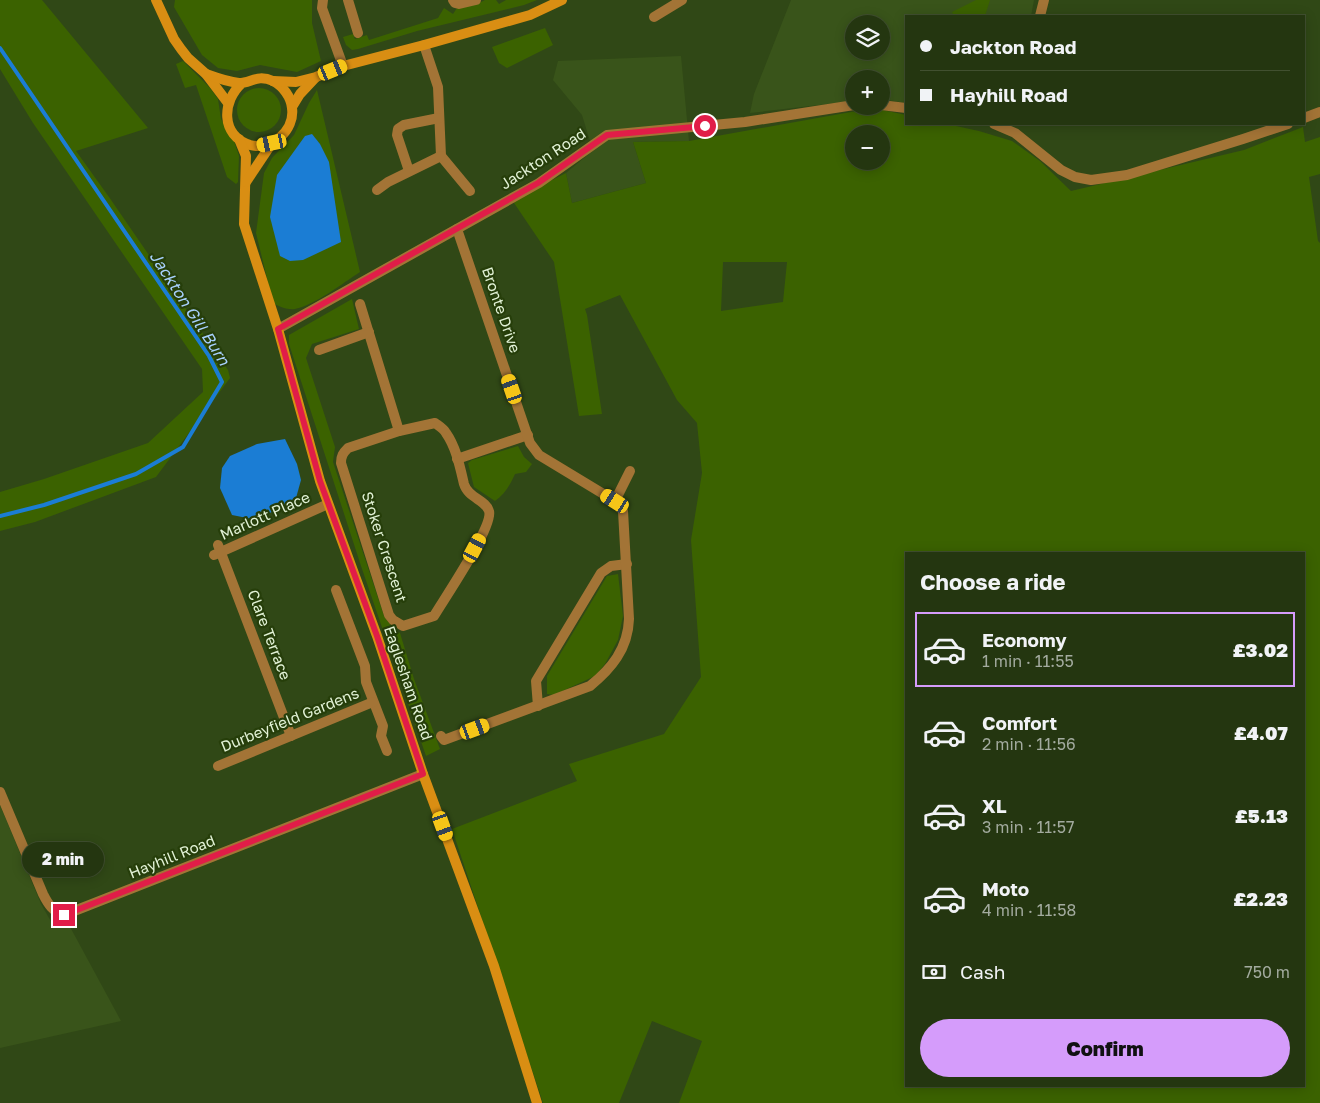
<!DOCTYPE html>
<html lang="en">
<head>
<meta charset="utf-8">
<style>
	body { margin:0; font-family:"Golos Text",sans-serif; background:#30411e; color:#f1f3f6; height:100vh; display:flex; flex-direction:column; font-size:19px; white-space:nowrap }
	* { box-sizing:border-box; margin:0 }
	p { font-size:16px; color:#a3ab9f }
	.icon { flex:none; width:28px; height:28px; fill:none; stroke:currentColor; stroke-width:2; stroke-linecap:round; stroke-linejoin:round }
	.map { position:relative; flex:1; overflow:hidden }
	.drawer { position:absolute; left:905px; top:552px; width:400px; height:535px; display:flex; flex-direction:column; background:#243610; border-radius:0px; box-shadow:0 2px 12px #0003,0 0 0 1px #415030 }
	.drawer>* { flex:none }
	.banner { position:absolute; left:905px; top:15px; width:400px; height:110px; border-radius:0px; box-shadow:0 2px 12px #0003,0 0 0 1px #415030; display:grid; align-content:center; height:110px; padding:0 15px; background:#243610 }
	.buttons { position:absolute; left:845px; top:15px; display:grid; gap:10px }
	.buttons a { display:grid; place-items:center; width:45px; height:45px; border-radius:50%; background:#243610; box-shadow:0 2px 12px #0003,0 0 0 1px #415030; font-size:25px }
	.end { position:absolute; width:22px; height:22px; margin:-11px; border:6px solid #e11d48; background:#fff; box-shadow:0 0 0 2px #fff }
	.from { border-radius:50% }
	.bubble { position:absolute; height:35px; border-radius:18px; background:#243610; box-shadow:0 2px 12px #0003,0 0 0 1px #415030; font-size:16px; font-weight:800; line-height:35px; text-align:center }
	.car { position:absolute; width:15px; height:30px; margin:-15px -8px; border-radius:6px; box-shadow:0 0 4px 1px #0007; background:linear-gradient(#f5c518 24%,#345 0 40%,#f5c518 0 76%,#345 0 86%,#f5c518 0) }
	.banner b { display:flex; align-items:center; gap:18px; height:48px; font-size:19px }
	.banner b+b { border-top:1px solid #415030 }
	.banner i { width:12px; height:12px; background:#f1f3f6 }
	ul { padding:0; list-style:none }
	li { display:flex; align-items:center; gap:15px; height:75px; margin:0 10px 8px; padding:0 5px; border:2px solid transparent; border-radius:0px }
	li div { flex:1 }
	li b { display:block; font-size:19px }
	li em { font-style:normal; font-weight:800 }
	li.current { border-color:#d59cfb }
	li>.icon { width:45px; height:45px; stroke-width:1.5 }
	h2 { padding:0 15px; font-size:22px; line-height:60px }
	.pay { display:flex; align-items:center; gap:12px; height:55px; padding:0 15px; font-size:19px }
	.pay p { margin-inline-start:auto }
	.primary-button { display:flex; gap:10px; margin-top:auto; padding:10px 15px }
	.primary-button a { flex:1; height:58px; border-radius:30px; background:#d59cfb; color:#111; font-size:20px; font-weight:800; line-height:58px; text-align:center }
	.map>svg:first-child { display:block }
	.built { fill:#39541a; fill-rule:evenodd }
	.green { fill:#3b6200; fill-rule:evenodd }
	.water { fill:#1b7dd4 }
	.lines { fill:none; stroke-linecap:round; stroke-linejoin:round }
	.stream { stroke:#1b7dd4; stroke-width:4 }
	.street { stroke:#a37436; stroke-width:10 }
	.secondary { stroke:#d98e13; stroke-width:10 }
	.route { stroke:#e11d48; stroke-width:6 }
	.labels { text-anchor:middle; stroke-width:4.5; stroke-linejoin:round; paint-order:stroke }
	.street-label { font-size:15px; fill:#e2f2d6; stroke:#263e0a }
	.water-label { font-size:16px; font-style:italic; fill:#a9d1fe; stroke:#263e0a }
</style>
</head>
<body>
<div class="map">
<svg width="1320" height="1103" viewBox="0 0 1320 1103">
	<rect width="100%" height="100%" fill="#304816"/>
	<g class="built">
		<path d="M 791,0 L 1034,0 L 1031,16 L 906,16 L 906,103 L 881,99 L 881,79 L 854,79 L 854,101 L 750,113 L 754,94 ZM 854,24 L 881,24 L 881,51 L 854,51 Z"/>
		<path d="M 681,56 L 689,141 L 633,142 L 646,183 L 572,203 L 566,173 L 596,148 L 590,141 L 582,115 L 553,80 L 558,61 Z"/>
		<path d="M 0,805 L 41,904 L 53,925 L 69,925 L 121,1021 L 0,1048 Z"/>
	</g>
	<g class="green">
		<path d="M 0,0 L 42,0 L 148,128 L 76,151 L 109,197 L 228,370 L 230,378 L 156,477 L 35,522 L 0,531 L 0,492 L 44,479 L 148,443 L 203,392 L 202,369 L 33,123 L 0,69 Z"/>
		<path d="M 175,0 L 312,0 L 312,23 L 321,61 L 297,72 L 260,65 L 237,71 L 218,68 L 202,55 L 174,7 Z"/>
		<path d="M 485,0 L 496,0 L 499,4 L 506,0 L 537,0 L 524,5 L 417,31 L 358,49 L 352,50 L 346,45 L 343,37 L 353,34 L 355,39 L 367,35 L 369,40 L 438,18 L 444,8 L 453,14 L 457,8 L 479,3 Z"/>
		<path d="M 976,0 L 990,0 L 985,16 L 954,16 L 952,12 Z"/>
		<path d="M 545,28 L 553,45 L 507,68 L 499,63 L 492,47 Z"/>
		<path d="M 183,61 L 210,88 L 218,99 L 221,119 L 234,141 L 239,156 L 238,182 L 236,184 L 227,177 L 196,85 L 185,88 L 176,64 Z"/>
		<circle cx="259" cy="110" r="22"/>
		<path d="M 317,90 L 360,272 C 343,283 315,305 295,309 C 288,310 280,307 273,303 L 256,233 L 264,173 L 272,158 L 294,135 L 309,103 Z"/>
		<path d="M 873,108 L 906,115 L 906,124 L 947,124 L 979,131 L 1012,141 L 1040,161 L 1071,191 L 1244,150 L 1303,127 L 1305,142 L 1320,137 L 1320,174 L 1309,177 L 1318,241 L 1320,243 L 1320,1103 L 679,1103 L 702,1041 L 652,1021 L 619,1103 L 543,1103 L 452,829 L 577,781 L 569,764 L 664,734 L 701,677 L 691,540 L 702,473 L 697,423 L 677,400 L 620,295 L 585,309 L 587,315 L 602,414 L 579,416 L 554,262 L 512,200 L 566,173 L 572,203 L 646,183 L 633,142 L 689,141 ZM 854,134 L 881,134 L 881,161 L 854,161 ZM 723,262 L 787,262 L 783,302 L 721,311 ZM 906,554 L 1304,554 L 1304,1086 L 906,1086 Z"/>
		<path d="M 352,299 L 359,329 L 312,344 L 306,358 L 335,447 L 333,462 L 384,616 L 390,624 L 391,629 L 400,633 L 414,679 L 440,749 L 426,756 L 361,566 L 289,344 L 289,335 Z"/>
		<path d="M 518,446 L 524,457 L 532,464 L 526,472 L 515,474 C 510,485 505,494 495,501 L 474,487 L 468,463 L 472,460 Z"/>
		<path d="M 618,574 L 623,616 L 618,640 L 605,664 L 595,676 L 554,695 L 547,694 L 547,676 L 607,576 Z"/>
	</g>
	<g class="water">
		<path d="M 312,134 L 320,144 L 329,162 L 341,242 L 303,260 L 290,261 L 280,256 L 270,217 L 277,175 L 305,136 Z"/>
		<path d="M 285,439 L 297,464 L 301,480 L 296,498 L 275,511 L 252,519 L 232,515 L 220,488 L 222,468 L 230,456 L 257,444 Z"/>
	</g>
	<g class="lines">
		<path class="stream" d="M 0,48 L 209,356 L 222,382 L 183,447 L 136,474 L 44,505 L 0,516"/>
		<g class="street">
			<path d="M 323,0 L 322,8 L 343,66"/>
			<path d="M 348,0 L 358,33"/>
			<path d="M 453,0 L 455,3 L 459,4 L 476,0"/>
			<path d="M 1040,16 L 1044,0"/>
			<path d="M 654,17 L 682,0"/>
			<path d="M 424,45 L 438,87 L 441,156 L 470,191"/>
			<path d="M 881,105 L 906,108"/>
			<path d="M 1304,118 L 1320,112"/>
			<path d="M 994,124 L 1015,133 L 1061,170 L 1075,177 L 1091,180 L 1127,175 L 1243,139 L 1288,124"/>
			<path d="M 409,171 L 397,135 L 398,129 L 404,125 L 439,118"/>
			<path d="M 377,190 L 388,182 L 441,156"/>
			<path d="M 360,304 L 399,431"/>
			<path d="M 278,329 L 539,183 L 607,135 L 745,122 L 854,105"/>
			<path d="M 319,350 L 369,332"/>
			<path d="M 435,423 C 439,426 444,429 446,433 C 456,447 460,467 464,484 C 468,498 486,500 489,511 C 494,526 444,599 434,616 L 403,626 L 393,620 L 389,615 L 341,463 C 341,456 343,453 348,448 L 399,431 Z"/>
			<path d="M 457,459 L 528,435"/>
			<path d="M 615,501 L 630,471"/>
			<path d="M 218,545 L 291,736"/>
			<path d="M 214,555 L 328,504"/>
			<path d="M 336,590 L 365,666 L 366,682 L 383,726 L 381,736 L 387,751"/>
			<path d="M 538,706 L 536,681 L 601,573 L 611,566 L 627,564"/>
			<path d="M 441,736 L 444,740 L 590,686 C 611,669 628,649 629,619 L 623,511 L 615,501 L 539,455 L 530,443 L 457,229"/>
			<path d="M 218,766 L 373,702"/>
			<path d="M 0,792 L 43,894 C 48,904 53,912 64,915 L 423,774"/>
		</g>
		<g class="secondary">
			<path d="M 156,0 L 174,39 L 181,49 L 188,58 L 206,74 L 228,103"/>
			<path d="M 206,74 C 217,78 228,82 239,83 C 251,83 257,74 273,81 C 283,86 291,97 292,108 C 295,130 272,151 250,145 C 220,135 222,101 242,83"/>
			<path d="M 273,81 L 296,82 L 316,77 L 343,66 L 424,45 L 530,15 L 562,0"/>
			<path d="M 292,107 L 300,94 L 315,78"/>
			<path d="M 239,139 L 246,156 L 244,224 L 278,329 L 320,481 L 377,636 L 423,774 L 494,966 L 537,1103"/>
			<path d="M 246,182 L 272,143"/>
		</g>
	</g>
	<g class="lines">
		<path class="route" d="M 64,915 L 423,774 L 377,636 L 320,481 L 278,329 L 538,183 L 607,135 L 705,126"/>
	</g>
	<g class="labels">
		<g class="street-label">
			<text transform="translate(543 159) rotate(-33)" y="5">Jackton Road</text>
			<text transform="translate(501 310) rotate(71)" y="5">Bronte Drive</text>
			<text transform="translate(265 516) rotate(-24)" y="5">Marlott Place</text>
			<text transform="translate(384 547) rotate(72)" y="5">Stoker Crescent</text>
			<text transform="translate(269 635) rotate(69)" y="5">Clare Terrace</text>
			<text transform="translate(408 683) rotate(71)" y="5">Eaglesham Road</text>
			<text transform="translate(290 720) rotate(-22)" y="5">Durbeyfield Gardens</text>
			<text transform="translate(172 857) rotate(-22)" y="5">Hayhill Road</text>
		</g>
		<g class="water-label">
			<text transform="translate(190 308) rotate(57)" y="6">Jackton Gill Burn</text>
		</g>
	</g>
</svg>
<div class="buttons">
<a><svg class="icon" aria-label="layers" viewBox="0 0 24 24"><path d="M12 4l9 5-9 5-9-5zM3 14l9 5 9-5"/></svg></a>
<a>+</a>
<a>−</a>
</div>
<i class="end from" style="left:705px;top:126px"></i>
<i class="end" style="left:64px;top:915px"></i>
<div class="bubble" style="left:22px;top:842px;width:82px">2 min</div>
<i class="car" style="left:333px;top:70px;rotate:68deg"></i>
<i class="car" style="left:272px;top:143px;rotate:258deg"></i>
<i class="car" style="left:512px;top:389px;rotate:341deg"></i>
<i class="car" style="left:615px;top:501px;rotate:302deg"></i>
<i class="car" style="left:475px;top:548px;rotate:28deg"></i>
<i class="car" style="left:475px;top:729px;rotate:70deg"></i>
<i class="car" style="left:443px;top:826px;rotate:160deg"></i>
<div class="banner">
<b><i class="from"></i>Jackton Road</b>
<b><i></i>Hayhill Road</b>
</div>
<section class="drawer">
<h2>Choose a ride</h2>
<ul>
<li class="current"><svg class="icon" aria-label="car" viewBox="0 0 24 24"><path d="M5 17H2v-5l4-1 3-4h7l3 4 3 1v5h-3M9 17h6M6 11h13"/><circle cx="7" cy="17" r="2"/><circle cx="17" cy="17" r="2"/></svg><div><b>Economy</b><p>1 min · 11:55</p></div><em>£3.02</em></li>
<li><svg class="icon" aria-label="car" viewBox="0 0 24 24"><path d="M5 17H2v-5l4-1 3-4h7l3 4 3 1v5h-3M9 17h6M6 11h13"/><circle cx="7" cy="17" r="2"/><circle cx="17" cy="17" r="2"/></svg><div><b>Comfort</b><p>2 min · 11:56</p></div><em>£4.07</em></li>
<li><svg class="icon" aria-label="car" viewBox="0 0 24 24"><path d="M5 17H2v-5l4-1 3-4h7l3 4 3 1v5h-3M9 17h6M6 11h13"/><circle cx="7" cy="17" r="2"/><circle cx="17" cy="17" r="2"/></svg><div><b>XL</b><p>3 min · 11:57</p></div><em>£5.13</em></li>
<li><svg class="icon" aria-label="car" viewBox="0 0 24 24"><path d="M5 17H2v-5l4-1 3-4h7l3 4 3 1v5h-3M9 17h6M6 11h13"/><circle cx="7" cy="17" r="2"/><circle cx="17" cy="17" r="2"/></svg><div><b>Moto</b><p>4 min · 11:58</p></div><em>£2.23</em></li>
</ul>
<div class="pay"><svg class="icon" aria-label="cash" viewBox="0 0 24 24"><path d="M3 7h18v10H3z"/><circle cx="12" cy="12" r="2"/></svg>Cash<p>750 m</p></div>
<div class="primary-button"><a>Confirm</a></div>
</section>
</div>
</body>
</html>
